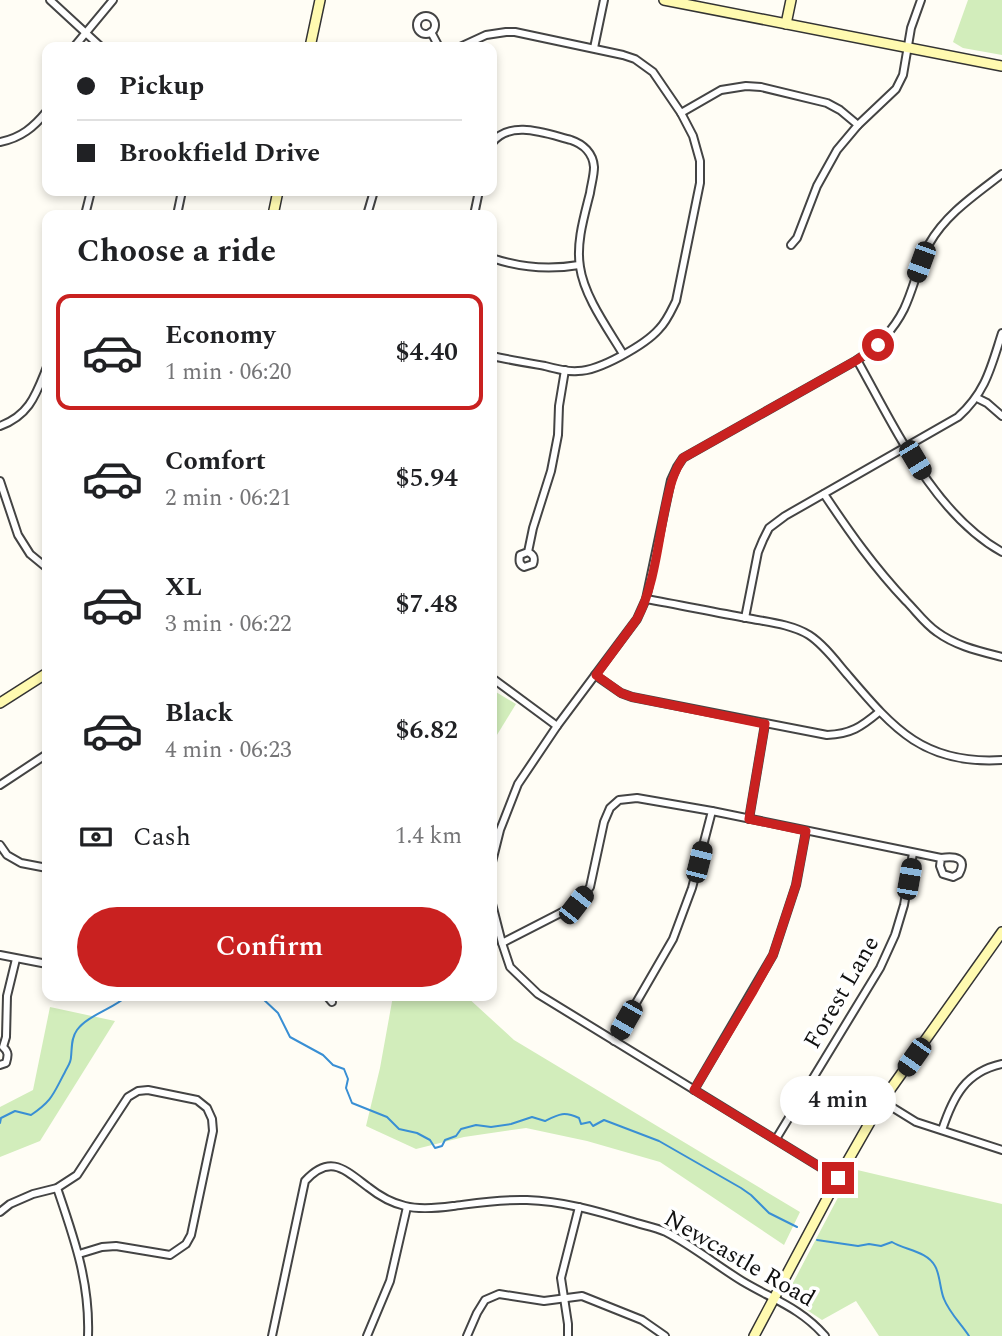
<!DOCTYPE html>
<html lang="en">
<head>
<meta charset="utf-8">
<style>
	body { margin:0; font-family:Spectral,serif; background:#f6f6f6; color:#202124; height:100vh; display:flex; flex-direction:column; font-size:26px; white-space:nowrap }
	* { box-sizing:border-box; margin:0 }
	p { font-size:23px; color:#757577 }
	.icon { flex:none; width:38px; height:38px; fill:none; stroke:currentColor; stroke-width:2; stroke-linecap:round; stroke-linejoin:round }
	.map { position:relative; flex:1; overflow:hidden }
	.side { position:absolute; left:42px; top:210px; width:455px; height:791px; display:flex; flex-direction:column; background:#fff; border-radius:14px; box-shadow:0 4px 10px #0003 }
	.side>* { flex:none }
	.guide { position:absolute; left:42px; top:42px; width:455px; height:154px; border-radius:14px; box-shadow:0 4px 10px #0003; display:grid; align-content:center; height:154px; padding:0 35px; background:#fff }
	.end { position:absolute; width:32px; height:32px; margin:-16px; border:9px solid #c92120; background:#fff; box-shadow:0 0 0 4px #fff }
	.from { border-radius:50% }
	.bubble { position:absolute; height:49px; border-radius:24px; background:#fff; box-shadow:0 4px 10px #0003; font-size:23px; font-weight:600; line-height:49px; text-align:center }
	.car { position:absolute; width:21px; height:42px; margin:-21px -10px; border-radius:9px; box-shadow:0 0 5px 2px #0007; background:linear-gradient(#222 24%,#8ab4d8 0 40%,#222 0 76%,#8ab4d8 0 86%,#222 0) }
	.guide b { display:flex; align-items:center; gap:24px; height:66px; font-size:26px }
	.guide b+b { border-top:2px solid #e0e0e0 }
	.guide i { width:18px; height:18px; background:#202124 }
	ul { padding:0; list-style:none }
	li { display:flex; align-items:center; gap:21px; height:116px; margin:0 14px 10px; padding:0 21px; border:4px solid transparent; border-radius:14px }
	li div { flex:1 }
	li b { display:block; font-size:26px }
	li em { font-style:normal; font-weight:600 }
	li.on { border-color:#c92120 }
	li>.icon { width:63px; height:63px; stroke-width:1.5 }
	h2 { padding:0 35px; font-size:32px; line-height:84px }
	.pay { display:flex; align-items:center; gap:18px; height:77px; padding:0 35px; font-size:26px }
	.pay p { margin-inline-start:auto }
	.cta { display:flex; gap:14px; margin-top:auto; padding:14px 35px }
	.cta a { flex:1; height:80px; border-radius:42px; background:#c92120; color:#fff; font-size:28px; font-weight:600; line-height:80px; text-align:center }
	.map>svg:first-child { display:block }
	.green { fill:#d2edbb }
	.lines { fill:none; stroke-linecap:round; stroke-linejoin:round }
	.stream { stroke:#398fd4; stroke-width:2 }
	.street-casing { stroke:#444; stroke-width:10 }
	.secondary-casing { stroke:#333; stroke-width:12 }
	.street { stroke:#fff; stroke-width:6 }
	.secondary { stroke:#fffab0; stroke-width:9 }
	.route { stroke:#c92120; stroke-width:9 }
	.labels { text-anchor:middle; stroke-width:7; stroke-linejoin:round; paint-order:stroke }
	.street-label { font-size:24px; fill:#111; stroke:#fff }
</style>
</head>
<body>
<div class="map">
<svg width="1002" height="1336" viewBox="0 0 1002 1336">
	<rect width="100%" height="100%" fill="#fffdf5"/>
	<g class="green">
		<path d="M 968,0 L 1002,0 L 1002,55 L 963,48 L 953,42 Z"/>
		<path d="M 496,692 L 516,704 L 492,743 L 492,698 Z"/>
		<path d="M 393,996 L 466,996 L 514,1040 L 800,1212 L 784,1245 L 660,1162 L 587,1141 L 526,1128 L 464,1137 L 416,1149 L 366,1126 L 380,1068 Z"/>
		<path d="M 50,1007 L 115,1021 L 40,1141 L 0,1157 L 0,1107 L 33,1090 Z"/>
		<path d="M 853,1169 L 1002,1204 L 1002,1336 L 879,1336 L 856,1301 L 822,1320 L 786,1296 Z"/>
	</g>
	<g class="lines">
		<g class="stream">
			<path d="M 252,996 L 262,998 L 278,1013 L 290,1037 L 323,1055 L 333,1065 L 344,1069 L 348,1079 L 346,1088 L 352,1103 L 387,1117 L 399,1129 L 417,1133 L 430,1140 L 435,1148 L 442,1146 L 445,1140 L 456,1136 L 461,1129 L 476,1125 L 491,1127 L 511,1124 L 532,1117 L 545,1121 C 559,1114 564,1111 579,1118 L 581,1124 L 590,1122 L 593,1126 L 604,1120 L 659,1141 L 741,1188 L 751,1195 L 769,1213 L 797,1227"/>
			<path d="M 0,1123 L 1,1118 L 15,1111 L 31,1115 C 53,1100 53,1094 65,1072 C 67,1067 71,1063 71,1057 C 72,1048 71,1038 77,1030 C 88,1015 113,1009 127,996"/>
			<path d="M 817,1240 L 858,1246 L 869,1244 L 881,1246 L 892,1242 C 905,1250 927,1251 935,1266 C 940,1274 940,1290 944,1299 C 949,1312 961,1324 969,1336"/>
		</g>
		<g class="street-casing">
			<g id="street">
				<path d="M 50,0 L 101,47"/>
				<circle cx="426" cy="25" r="9"/>
				<path d="M 431,32 L 439,47"/>
				<path d="M 74,47 L 113,0"/>
				<path d="M 460,47 L 486,35 L 506,32 L 515,32 L 623,55 L 635,59 L 653,72 L 681,113 L 693,136 L 700,161 L 700,183 L 676,301 C 671,311 667,321 659,329 C 645,345 599,371 578,371 C 567,372 556,369 545,366 C 528,363 510,360 492,356"/>
				<path d="M 594,48 L 604,0"/>
				<path d="M 681,113 L 721,90 L 746,86 L 761,87 L 827,103 L 840,110 L 858,125"/>
				<path d="M 0,142 C 21,138 34,127 47,111"/>
				<path d="M 492,143 C 510,119 547,134 571,140 C 583,144 593,153 594,167 C 594,176 591,185 590,193 C 584,217 576,243 580,267 C 584,296 608,329 623,354"/>
				<path d="M 85,215 L 91,191"/>
				<path d="M 177,215 L 182,191"/>
				<path d="M 367,215 L 374,191"/>
				<path d="M 474,215 L 479,191"/>
				<path d="M 791,245 L 797,238 L 817,186 L 837,150 L 858,125 L 896,89 L 903,75 L 911,28 L 921,0"/>
				<path d="M 492,258 C 521,268 549,270 579,265"/>
				<path d="M 857,360 C 894,426 934,514 1002,552"/>
				<path d="M 977,398 L 987,403 L 1002,416"/>
				<path d="M 0,426 C 30,415 36,394 47,367"/>
				<path d="M 0,481 L 18,535 L 30,554 L 47,568"/>
				<path d="M 824,494 C 850,533 874,567 906,601 C 916,611 925,624 937,632 C 956,646 979,651 1002,657"/>
				<path d="M 528,552 C 534,555 535,558 533,564 L 524,567 C 519,564 519,561 520,555 L 528,552 L 533,528 L 551,471 L 558,435 L 559,406 L 565,370"/>
				<path d="M 646,599 C 680,605 713,612 747,618 C 767,622 791,624 809,635 C 823,644 835,660 846,673 C 893,728 923,765 1002,760"/>
				<path d="M 745,618 L 758,552 L 763,540 L 769,528 L 785,516 L 958,417 C 986,392 991,367 1002,333"/>
				<path d="M 595,675 L 621,693 L 632,697 L 827,735 C 851,734 861,727 879,712"/>
				<path d="M 492,678 L 557,726"/>
				<path d="M 0,785 L 47,754"/>
				<path d="M 749,819 L 765,724"/>
				<path d="M 0,845 L 7,855 L 21,863 L 47,868"/>
				<path d="M 492,862 L 500,830 L 518,784 L 557,726 L 637,619 L 646,599 L 671,480 L 677,467 L 683,458 L 857,360 C 877,347 893,331 904,309 C 914,288 918,265 929,244 C 946,214 975,195 1002,174"/>
				<path d="M 492,904 L 502,943 L 510,967 L 538,994 L 838,1178"/>
				<path d="M 502,943 L 576,905 L 590,887 L 604,822 L 610,808 L 619,800 L 637,798 L 712,811 L 941,858 L 940,866 L 943,874 L 953,877 L 959,874 C 968,857 954,856 941,858"/>
				<path d="M 0,955 L 47,964"/>
				<path d="M 327,996 L 332,1002"/>
				<path d="M 614,1041 L 673,939 L 692,888 L 712,811"/>
				<path d="M 0,1065 L 6,1063 C 8,1056 9,1052 3,1047 L 6,1037 L 7,996 L 16,959"/>
				<path d="M 694,1090 L 773,955 L 796,885 L 806,831"/>
				<path d="M 882,1101 L 916,1122 L 1002,1150"/>
				<path d="M 942,1130 C 953,1097 965,1072 1002,1064"/>
				<path d="M 776,1139 L 880,968 L 895,935 L 904,905 L 913,853"/>
				<path d="M 57,1188 C 74,1238 90,1282 88,1336"/>
				<path d="M 0,1212 L 10,1204 L 33,1194 L 57,1188 L 77,1175 L 128,1097 L 138,1091 L 148,1090 L 197,1100 L 207,1108 L 212,1119 L 213,1131 L 191,1235 L 186,1244 L 170,1255 L 116,1246 L 102,1247 L 79,1254"/>
				<path d="M 272,1336 L 305,1181 C 330,1154 344,1169 368,1187 C 378,1195 392,1203 405,1206 C 420,1210 438,1208 453,1206 C 477,1203 502,1199 527,1200 C 562,1201 597,1211 630,1221 C 642,1225 655,1227 666,1232 C 693,1246 716,1265 742,1281 C 772,1299 801,1308 825,1336"/>
				<path d="M 367,1336 L 390,1281 L 407,1207"/>
				<path d="M 467,1336 L 477,1313 L 485,1300 L 499,1294 L 544,1301 L 582,1296 L 642,1320 L 665,1336"/>
				<path d="M 568,1336 L 568,1324 L 561,1278 L 579,1207"/>
			</g>
		</g>
		<g class="secondary-casing">
			<g id="secondary">
				<path d="M 664,0 L 1002,66"/>
				<path d="M 786,24 L 791,0"/>
				<path d="M 310,47 L 320,0"/>
				<path d="M 273,215 L 278,191"/>
				<path d="M 0,703 L 47,673"/>
				<path d="M 754,1336 L 838,1178 L 882,1101 L 1002,932"/>
			</g>
		</g>
		<use href="#street" class="street"/>
		<use href="#secondary" class="secondary"/>
	</g>
	<g class="lines">
		<path class="route" d="M 838,1178 L 694,1090 L 752,993 L 773,955 L 796,885 L 806,831 L 749,819 L 765,724 L 632,697 L 621,693 L 596,675 L 637,619 C 654,587 658,544 665,509 C 669,491 672,474 683,458 L 857,360 L 878,345"/>
	</g>
	<g class="labels">
		<g class="street-label">
			<text transform="translate(841 992) rotate(-60)" y="8">Forest Lane</text>
			<text transform="translate(740 1258) rotate(30)" y="8">Newcastle Road</text>
		</g>
	</g>
</svg>
<i class="end from" style="left:878px;top:345px"></i>
<i class="end" style="left:838px;top:1178px"></i>
<div class="bubble" style="left:780px;top:1076px;width:116px">4 min</div>
<i class="car" style="left:921px;top:262px;rotate:200deg"></i>
<i class="car" style="left:915px;top:460px;rotate:149deg"></i>
<i class="car" style="left:699px;top:862px;rotate:14deg"></i>
<i class="car" style="left:909px;top:879px;rotate:10deg"></i>
<i class="car" style="left:576px;top:905px;rotate:38deg"></i>
<i class="car" style="left:626px;top:1020px;rotate:210deg"></i>
<i class="car" style="left:914px;top:1057px;rotate:215deg"></i>
<div class="guide">
<b><i class="from"></i>Pickup</b>
<b><i></i>Brookfield Drive</b>
</div>
<section class="side">
<h2>Choose a ride</h2>
<ul>
<li class="on"><svg class="icon" aria-label="car" viewBox="0 0 24 24"><path d="M5 17H2v-5l4-1 3-4h7l3 4 3 1v5h-3M9 17h6M6 11h13"/><circle cx="7" cy="17" r="2"/><circle cx="17" cy="17" r="2"/></svg><div><b>Economy</b><p>1 min · 06:20</p></div><em>$4.40</em></li>
<li><svg class="icon" aria-label="car" viewBox="0 0 24 24"><path d="M5 17H2v-5l4-1 3-4h7l3 4 3 1v5h-3M9 17h6M6 11h13"/><circle cx="7" cy="17" r="2"/><circle cx="17" cy="17" r="2"/></svg><div><b>Comfort</b><p>2 min · 06:21</p></div><em>$5.94</em></li>
<li><svg class="icon" aria-label="car" viewBox="0 0 24 24"><path d="M5 17H2v-5l4-1 3-4h7l3 4 3 1v5h-3M9 17h6M6 11h13"/><circle cx="7" cy="17" r="2"/><circle cx="17" cy="17" r="2"/></svg><div><b>XL</b><p>3 min · 06:22</p></div><em>$7.48</em></li>
<li><svg class="icon" aria-label="car" viewBox="0 0 24 24"><path d="M5 17H2v-5l4-1 3-4h7l3 4 3 1v5h-3M9 17h6M6 11h13"/><circle cx="7" cy="17" r="2"/><circle cx="17" cy="17" r="2"/></svg><div><b>Black</b><p>4 min · 06:23</p></div><em>$6.82</em></li>
</ul>
<div class="pay"><svg class="icon" aria-label="cash" viewBox="0 0 24 24"><path d="M3 7h18v10H3z"/><circle cx="12" cy="12" r="2"/></svg>Cash<p>1.4 km</p></div>
<div class="cta"><a>Confirm</a></div>
</section>
</div>
</body>
</html>
